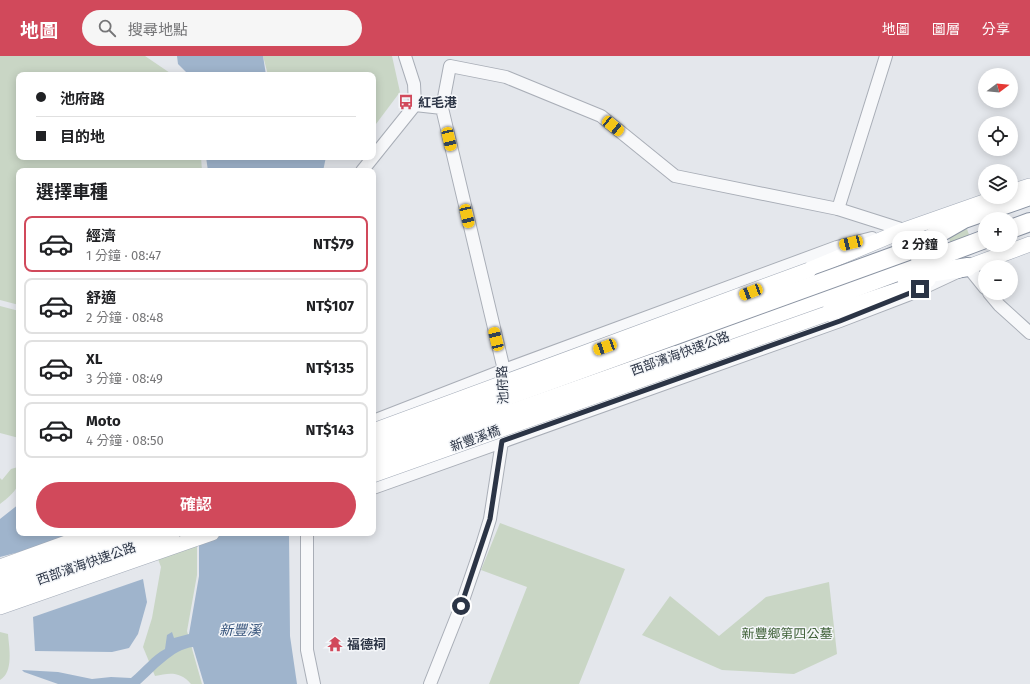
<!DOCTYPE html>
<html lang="zh-TW">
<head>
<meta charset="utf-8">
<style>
	body { margin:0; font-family:"Fira Sans","Noto Sans TC",sans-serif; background:#f6f6f6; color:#202124; height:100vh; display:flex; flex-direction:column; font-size:15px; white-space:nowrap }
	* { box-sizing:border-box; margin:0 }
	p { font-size:13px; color:#757577 }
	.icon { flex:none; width:22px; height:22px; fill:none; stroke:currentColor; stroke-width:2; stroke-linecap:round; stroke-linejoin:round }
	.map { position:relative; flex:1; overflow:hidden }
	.sheet { position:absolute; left:16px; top:112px; width:360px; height:368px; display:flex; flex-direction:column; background:#fff; border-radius:8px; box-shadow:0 2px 10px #0003 }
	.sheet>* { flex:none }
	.top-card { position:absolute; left:16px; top:16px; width:360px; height:88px; border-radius:8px; box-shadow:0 2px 10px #0003; display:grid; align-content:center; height:88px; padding:0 20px; background:#fff }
	.needle { width:26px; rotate:74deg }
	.fabs { position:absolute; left:978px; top:12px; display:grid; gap:8px }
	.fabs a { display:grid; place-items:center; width:40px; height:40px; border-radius:50%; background:#fff; box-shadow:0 2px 10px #0003; font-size:20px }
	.end { position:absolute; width:18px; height:18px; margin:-9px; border:5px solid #2b3445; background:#fff; box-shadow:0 0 0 2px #fff }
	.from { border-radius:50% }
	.bubble { position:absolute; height:28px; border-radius:14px; background:#fff; box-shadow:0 2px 10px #0003; font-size:13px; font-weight:700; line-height:28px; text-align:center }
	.car { position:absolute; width:12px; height:24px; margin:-12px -6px; border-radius:5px; box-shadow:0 0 3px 1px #0007; background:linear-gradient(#f5c518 24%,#345 0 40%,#f5c518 0 76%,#345 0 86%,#f5c518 0) }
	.top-card b { display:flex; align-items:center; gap:14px; height:38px; font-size:15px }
	.top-card b+b { border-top:1px solid #e0e0e0 }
	.top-card i { width:10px; height:10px; background:#202124 }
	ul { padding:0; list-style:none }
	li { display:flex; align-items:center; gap:12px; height:56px; margin:0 8px 6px; padding:0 12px; border:2px solid #e0e0e0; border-radius:8px }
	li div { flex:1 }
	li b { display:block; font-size:15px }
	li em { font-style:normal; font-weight:700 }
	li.on { border-color:#d1495b }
	li>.icon { width:36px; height:36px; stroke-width:1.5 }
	h2 { padding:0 20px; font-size:18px; line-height:48px }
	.action { display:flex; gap:8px; margin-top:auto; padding:8px 20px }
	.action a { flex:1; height:46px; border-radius:24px; background:#d1495b; color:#fff; font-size:16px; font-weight:700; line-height:46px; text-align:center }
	header { display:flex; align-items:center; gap:24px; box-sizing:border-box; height:56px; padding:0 20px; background:#d1495b; color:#fff }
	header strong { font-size:19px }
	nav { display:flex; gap:22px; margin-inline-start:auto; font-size:14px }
	.search { width:280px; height:36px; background:#f6f6f6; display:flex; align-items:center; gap:10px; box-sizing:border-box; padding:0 14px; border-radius:22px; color:#757577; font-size:15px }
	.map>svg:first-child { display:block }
	.green { fill:#c9d6c5 }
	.water { fill:#9fb4cc }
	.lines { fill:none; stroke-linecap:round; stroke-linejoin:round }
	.minor-casing { stroke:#a9aeb7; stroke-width:14 }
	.major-casing { stroke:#a3abb8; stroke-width:16 }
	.highway-casing { stroke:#8b94a3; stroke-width:20 }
	.minor { stroke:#f7f8fa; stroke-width:12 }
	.major { stroke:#fff; stroke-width:15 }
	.highway { stroke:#fff; stroke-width:18 }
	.major-bridge-casing { stroke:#a3abb8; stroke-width:16; stroke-linecap:butt }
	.highway-bridge-casing { stroke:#8b94a3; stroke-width:20; stroke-linecap:butt }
	.major-bridge { stroke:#fff; stroke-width:15 }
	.highway-bridge { stroke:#fff; stroke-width:18 }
	.route { stroke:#2b3445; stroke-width:5 }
	.labels { text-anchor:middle; stroke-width:3; stroke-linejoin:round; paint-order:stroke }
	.poi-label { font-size:13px; font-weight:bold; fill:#2b3445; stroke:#f4f6f9; text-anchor:start }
	.street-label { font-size:13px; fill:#2b3445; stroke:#f4f6f9 }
	.park-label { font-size:13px; fill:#3f6138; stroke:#f4f6f9 }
	.water-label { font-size:14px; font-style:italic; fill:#34527a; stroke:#f4f6f9 }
</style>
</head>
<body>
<header>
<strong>地圖</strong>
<div class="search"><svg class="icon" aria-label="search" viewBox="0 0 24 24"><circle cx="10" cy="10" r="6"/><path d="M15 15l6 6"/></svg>搜尋地點</div>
<nav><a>地圖</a><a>圖層</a><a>分享</a></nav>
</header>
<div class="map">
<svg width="1030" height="628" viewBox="0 0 1030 628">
	<rect width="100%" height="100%" fill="#e4e7ec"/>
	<g class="green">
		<path d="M 0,0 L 145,0 L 173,19 L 19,19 L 19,101 L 201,101 L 202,115 L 19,115 L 19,249 L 0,244 Z"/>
		<path d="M 263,0 L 392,0 L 400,36 L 373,72 L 373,19 L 268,19 Z"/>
		<path d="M 967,173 L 972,187 L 954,194 L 948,180 Z"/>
		<path d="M 0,250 L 19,255 L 19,382 L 0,377 Z"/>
		<path d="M 18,411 C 25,428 12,439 0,448 L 0,422 L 2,424 L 11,413 Z"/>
		<path d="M 500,467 L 625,513 L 579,628 L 489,628 L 527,531 L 481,514 Z"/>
		<path d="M 148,477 L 197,477 L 197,519 L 187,575 L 202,628 L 191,628 C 180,615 169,617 155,620 L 143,591 L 152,562 L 161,511 Z"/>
		<path d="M 829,526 L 837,598 L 794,618 L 722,614 L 642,579 L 670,540 L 719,580 L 766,541 Z"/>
		<path d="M 0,576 L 8,578 C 9,591 14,616 0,624 Z"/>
	</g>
	<g class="water">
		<path d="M 177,0 L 263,0 L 266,19 L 189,19 L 178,8 Z"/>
		<path d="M 206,101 L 326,101 L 323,115 L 208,115 Z"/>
		<path d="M 19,448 L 19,477 L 78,477 L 81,480 L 0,501 L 0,463 Z"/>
		<path d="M 199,477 L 289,477 L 290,580 L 297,628 L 204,628 L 193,591 C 173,593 155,615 140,628 L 58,628 L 24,616 L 22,614 L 58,616 L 92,623 L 111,621 L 131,622 C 143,612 152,600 165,593 L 167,579 L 172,576 L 174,582 L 189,578 L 199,520 Z"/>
		<path d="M 143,523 L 147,546 L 138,578 L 129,592 L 112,596 L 35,595 L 33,561 Z"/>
	</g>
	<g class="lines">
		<g class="minor-casing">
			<g id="minor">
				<path d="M 415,49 L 442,52 L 504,314 L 503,335"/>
				<path d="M 442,52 L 450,10 L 506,21 L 601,60 L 675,120 L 838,153 L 904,174"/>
				<path d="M 362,115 L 415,49 L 414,28 L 405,0"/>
				<path d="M 838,153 L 886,0"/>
				<path d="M 989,237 L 999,249 L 1030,277"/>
				<path d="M 373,365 L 504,314 L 837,191 L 872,182"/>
				<path d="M 373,432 L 840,265 L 908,239 L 968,211 L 985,232"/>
				<path d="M 307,477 L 307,594 L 314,628"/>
				<path d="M 430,628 L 461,550 L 482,489 L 490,463 L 503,379"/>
			</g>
		</g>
		<g class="major-casing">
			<g id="major">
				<path d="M 1011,136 L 1030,130"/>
				<path d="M 809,214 L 904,174 L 998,141"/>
				<path d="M 957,215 L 1030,188"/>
				<path d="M 826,258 L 928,224"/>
				<path d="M 0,511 L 94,477"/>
				<path d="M 0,551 L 212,477"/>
			</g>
		</g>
		<g class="highway-casing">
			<g id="highway">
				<path d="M 1011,173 L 1030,166"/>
				<path d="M 908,195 L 964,163 L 1030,140"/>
				<path d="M 906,222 L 916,219 L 968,211"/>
				<path d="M 676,299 L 985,183"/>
				<path d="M 0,523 L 128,477"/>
				<path d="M 0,537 L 171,477"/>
			</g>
		</g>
		<use href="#minor" class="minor"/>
		<use href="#major" class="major"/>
		<use href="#highway" class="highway"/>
		<g class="major-bridge-casing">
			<g id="major-bridge">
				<path d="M 373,375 L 809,214"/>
				<path d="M 373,419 L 826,258"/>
			</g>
		</g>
		<g class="highway-bridge-casing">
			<g id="highway-bridge">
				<path d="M 373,389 L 908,195"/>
				<path d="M 373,406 L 676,299"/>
			</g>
		</g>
		<use href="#major-bridge" class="major-bridge"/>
		<use href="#highway-bridge" class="highway-bridge"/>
	</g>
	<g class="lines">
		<path class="route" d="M 461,550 L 490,463 L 502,385 L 840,265 L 920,233"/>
	</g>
	<defs>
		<g id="bus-bare" transform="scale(1.2)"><path d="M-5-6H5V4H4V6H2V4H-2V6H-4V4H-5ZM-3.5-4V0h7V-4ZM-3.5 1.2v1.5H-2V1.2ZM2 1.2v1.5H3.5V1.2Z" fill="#d1495b" stroke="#f4f6f9" stroke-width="2.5" paint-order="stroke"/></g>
		<g id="temple-bare" transform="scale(1.2)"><path d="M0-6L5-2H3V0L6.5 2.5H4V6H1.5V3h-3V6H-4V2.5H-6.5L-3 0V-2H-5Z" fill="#d1495b" stroke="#f4f6f9" stroke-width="2.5" paint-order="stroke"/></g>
	</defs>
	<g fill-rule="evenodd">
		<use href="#bus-bare" x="406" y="46"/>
		<use href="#temple-bare" x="335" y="588"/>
	</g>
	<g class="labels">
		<g class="poi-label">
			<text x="418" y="51">紅毛港</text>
			<text x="347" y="593">福德祠</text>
		</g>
		<g class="street-label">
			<text transform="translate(680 297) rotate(-20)" y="5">西部濱海快速公路</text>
			<text transform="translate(502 329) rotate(-92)" y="5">池府路</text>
			<text transform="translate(475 382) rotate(-20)" y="5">新豐溪橋</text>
			<text transform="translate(86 507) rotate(-19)" y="5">西部濱海快速公路</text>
		</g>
		<g class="park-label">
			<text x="787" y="582">新豐鄉第四公墓</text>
		</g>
		<g class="water-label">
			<text x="240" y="579">新豐溪</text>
		</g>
	</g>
</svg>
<div class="fabs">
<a><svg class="needle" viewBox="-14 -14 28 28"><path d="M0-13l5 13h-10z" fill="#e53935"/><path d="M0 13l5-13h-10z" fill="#757577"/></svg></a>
<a><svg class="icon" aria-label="locate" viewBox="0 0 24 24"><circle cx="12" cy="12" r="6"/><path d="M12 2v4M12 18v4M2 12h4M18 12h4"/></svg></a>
<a><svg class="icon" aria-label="layers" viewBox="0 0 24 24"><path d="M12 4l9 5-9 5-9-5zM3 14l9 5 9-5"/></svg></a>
<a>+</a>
<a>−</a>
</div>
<i class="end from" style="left:461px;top:550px"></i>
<i class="end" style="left:920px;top:233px"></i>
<div class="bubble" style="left:892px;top:175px;width:56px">2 分鐘</div>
<i class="car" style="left:613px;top:70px;rotate:129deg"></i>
<i class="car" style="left:449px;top:83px;rotate:167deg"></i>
<i class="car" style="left:467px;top:160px;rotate:167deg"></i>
<i class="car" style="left:851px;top:187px;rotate:256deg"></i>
<i class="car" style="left:751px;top:236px;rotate:249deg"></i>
<i class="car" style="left:496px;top:283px;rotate:346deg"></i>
<i class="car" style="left:605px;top:291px;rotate:250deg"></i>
<div class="top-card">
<b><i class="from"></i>池府路</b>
<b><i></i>目的地</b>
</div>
<section class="sheet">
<h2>選擇車種</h2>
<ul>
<li class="on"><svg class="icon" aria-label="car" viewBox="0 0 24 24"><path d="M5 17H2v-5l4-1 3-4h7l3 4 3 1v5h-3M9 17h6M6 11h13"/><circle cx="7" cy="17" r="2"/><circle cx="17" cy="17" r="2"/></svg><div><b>經濟</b><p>1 分鐘 · 08:47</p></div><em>NT$79</em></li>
<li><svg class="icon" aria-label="car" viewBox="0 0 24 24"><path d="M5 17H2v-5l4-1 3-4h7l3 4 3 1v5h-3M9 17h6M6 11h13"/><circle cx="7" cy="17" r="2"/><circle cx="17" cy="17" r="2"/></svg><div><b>舒適</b><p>2 分鐘 · 08:48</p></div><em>NT$107</em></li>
<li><svg class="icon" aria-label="car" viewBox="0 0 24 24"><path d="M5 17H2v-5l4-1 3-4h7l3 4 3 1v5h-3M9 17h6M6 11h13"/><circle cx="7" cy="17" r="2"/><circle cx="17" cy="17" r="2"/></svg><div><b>XL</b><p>3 分鐘 · 08:49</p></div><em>NT$135</em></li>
<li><svg class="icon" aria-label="car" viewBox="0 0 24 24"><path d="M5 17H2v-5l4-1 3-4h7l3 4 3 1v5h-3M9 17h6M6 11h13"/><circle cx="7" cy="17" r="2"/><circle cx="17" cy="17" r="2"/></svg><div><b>Moto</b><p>4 分鐘 · 08:50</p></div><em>NT$143</em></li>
</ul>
<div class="action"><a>確認</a></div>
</section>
</div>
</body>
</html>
